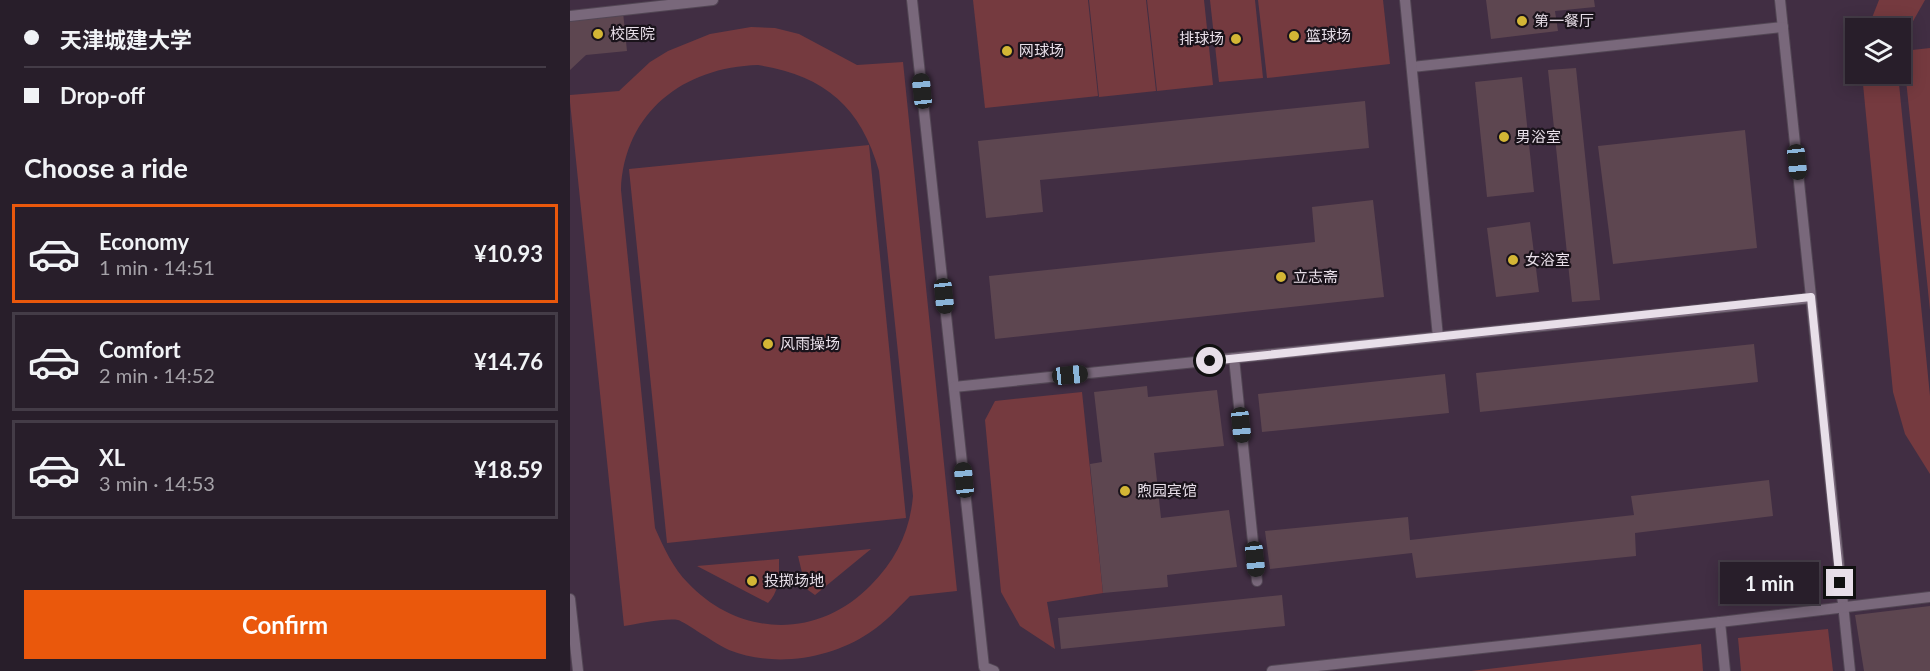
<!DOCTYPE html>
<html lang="en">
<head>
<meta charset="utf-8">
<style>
	body { margin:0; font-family:Lato,"Noto Sans SC",sans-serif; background:#302732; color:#f1f3f6; height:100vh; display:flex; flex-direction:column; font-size:22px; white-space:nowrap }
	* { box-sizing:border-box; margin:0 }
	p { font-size:20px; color:#a5a2a8 }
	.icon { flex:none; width:33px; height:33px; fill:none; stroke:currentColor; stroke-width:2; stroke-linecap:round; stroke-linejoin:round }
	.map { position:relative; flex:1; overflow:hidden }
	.sheet { display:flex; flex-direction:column; background:#281e2a; width:570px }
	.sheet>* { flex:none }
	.top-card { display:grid; align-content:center; height:132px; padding:0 24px; background:#281e2a }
	.buttons { position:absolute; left:1275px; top:18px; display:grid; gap:12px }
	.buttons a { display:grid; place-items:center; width:66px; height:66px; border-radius:0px; background:#281e2a; box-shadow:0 3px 15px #0003,0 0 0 2px #443c47; font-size:30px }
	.end { position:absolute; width:27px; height:27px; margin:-14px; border:8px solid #e8dfe9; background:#111; box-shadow:0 0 0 3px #111 }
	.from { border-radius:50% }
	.bubble { position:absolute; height:42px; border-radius:0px; background:#281e2a; box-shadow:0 3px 15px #0003,0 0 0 2px #443c47; font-size:20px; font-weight:700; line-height:42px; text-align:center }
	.car { position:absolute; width:18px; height:36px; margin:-18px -9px; border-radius:8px; box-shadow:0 0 4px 2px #0007; background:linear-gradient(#222 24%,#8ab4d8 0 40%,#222 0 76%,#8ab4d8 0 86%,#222 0) }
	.top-card b { display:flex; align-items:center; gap:21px; height:57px; font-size:22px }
	.top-card b+b { border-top:2px solid #443c47 }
	.top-card i { width:15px; height:15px; background:#f1f3f6 }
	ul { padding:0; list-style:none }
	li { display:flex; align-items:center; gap:18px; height:99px; margin:0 12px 9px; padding:0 12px; border:3px solid #443c47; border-radius:0px }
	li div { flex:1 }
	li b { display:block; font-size:22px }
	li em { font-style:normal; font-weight:700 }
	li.on { border-color:#ea580c }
	li>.icon { width:54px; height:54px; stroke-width:1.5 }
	h2 { padding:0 24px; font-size:27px; line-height:72px }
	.button { display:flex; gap:12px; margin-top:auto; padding:12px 24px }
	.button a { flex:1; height:69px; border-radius:0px; background:#ea580c; color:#fff; font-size:24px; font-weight:700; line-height:69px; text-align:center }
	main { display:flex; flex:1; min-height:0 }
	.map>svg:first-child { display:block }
	.built { fill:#412e43; fill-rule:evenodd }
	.green { fill:#753a3f; fill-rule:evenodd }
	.building { fill:#5d4650 }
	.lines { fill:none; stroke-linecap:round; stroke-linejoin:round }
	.service-casing { stroke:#524654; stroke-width:12 }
	.service { stroke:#79687b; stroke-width:10 }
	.route { stroke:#e8dfe9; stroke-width:8 }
	.poi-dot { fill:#d3b635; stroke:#1a131b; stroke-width:2 }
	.labels { text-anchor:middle; stroke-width:4.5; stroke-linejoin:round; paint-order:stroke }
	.poi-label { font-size:15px; fill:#e8dfe9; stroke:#1a131b; text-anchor:start }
</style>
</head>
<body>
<main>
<section class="sheet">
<div class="top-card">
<b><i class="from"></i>天津城建大学</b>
<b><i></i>Drop-off</b>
</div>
<h2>Choose a ride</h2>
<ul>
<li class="on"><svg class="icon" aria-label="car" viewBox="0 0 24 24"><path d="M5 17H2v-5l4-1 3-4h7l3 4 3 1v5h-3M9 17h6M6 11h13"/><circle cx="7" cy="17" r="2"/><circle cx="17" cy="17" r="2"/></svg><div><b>Economy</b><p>1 min · 14:51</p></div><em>¥10.93</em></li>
<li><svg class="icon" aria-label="car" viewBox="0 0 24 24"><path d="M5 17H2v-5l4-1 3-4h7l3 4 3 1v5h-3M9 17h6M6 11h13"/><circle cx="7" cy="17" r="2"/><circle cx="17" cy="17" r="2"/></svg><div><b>Comfort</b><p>2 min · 14:52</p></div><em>¥14.76</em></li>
<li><svg class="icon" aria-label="car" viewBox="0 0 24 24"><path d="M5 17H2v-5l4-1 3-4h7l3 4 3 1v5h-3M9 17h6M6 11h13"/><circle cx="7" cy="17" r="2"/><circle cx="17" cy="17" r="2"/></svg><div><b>XL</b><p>3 min · 14:53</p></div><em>¥18.59</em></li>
</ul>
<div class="button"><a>Confirm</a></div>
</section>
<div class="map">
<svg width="1360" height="671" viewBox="0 0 1360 671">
	<rect width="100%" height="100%" fill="#362838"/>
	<path class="built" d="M 0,0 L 1360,0 L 1360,671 L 0,671 ZM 1286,28 L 1330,28 L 1330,74 L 1286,74 Z"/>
	<g class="green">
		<path d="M 403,0 L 518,0 L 528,96 L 415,108 Z"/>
		<path d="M 519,0 L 576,0 L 586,91 L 529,97 Z"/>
		<path d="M 577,0 L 634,0 L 643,85 L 587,91 Z"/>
		<path d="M 640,0 L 685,0 L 693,78 L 649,82 Z"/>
		<path d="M 688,0 L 813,0 L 820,64 L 697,78 Z"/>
		<path d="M 1309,0 L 1355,0 L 1338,30 L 1331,51 L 1330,28 L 1298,28 Z"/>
		<path d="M 181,27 L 205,28 L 229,34 L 287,65 L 333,62 L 387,591 L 340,596 C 327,609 315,623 299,633 C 260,659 204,668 159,650 C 147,645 115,622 108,620 C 95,618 68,624 54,626 L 0,102 L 0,95 L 49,91 L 80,62 L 98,51 L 140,34 ZM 188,65 C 253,75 291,106 309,171 L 343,496 C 340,531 326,560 301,585 C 249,639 170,638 118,583 C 103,568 94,548 85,528 L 51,190 C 54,112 114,67 188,65 Z"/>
		<path d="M 1360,48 L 1360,310 L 1333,51 Z"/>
		<path d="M 1292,74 L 1328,74 L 1360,396 L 1360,474 L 1335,434 L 1323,392 Z"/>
		<path d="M 299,145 L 336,518 L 97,543 L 59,169 Z"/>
		<path d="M 512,392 L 533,593 L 477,602 L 485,649 L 450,626 L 431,592 L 415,420 L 425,401 Z"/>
		<path d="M 301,549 L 245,595 L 238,590 L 234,581 L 228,556 Z"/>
		<path d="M 209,559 C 209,575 210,591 198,603 L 127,566 Z"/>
		<path d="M 1258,629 L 1263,671 L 1171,671 L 1168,638 Z"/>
		<path d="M 1131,644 L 1133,671 L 901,671 Z"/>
	</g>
	<g class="building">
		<path d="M 916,0 L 1024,0 L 1025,7 L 985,11 L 988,31 L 921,39 Z"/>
		<path d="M 53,12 L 57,51 L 16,55 L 0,70 L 0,18 Z"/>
		<path d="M 1006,68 L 1030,300 L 1002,302 L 978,70 Z"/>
		<path d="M 952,77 L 964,192 L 917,197 L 905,82 Z"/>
		<path d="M 795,101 L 799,148 L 470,180 L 473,212 L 416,218 L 408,141 Z"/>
		<path d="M 1175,130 L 1187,248 L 1043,264 L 1028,146 Z"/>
		<path d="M 803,200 L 814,297 L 425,339 L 419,276 L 745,242 L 742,207 Z"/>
		<path d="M 960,222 L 969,292 L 926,297 L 917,228 Z"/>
		<path d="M 1184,344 L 1188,382 L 910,412 L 906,373 Z"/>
		<path d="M 875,374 L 879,413 L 692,432 L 688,394 Z"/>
		<path d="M 577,386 L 578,397 L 647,390 L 654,446 L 584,453 L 591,518 L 659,510 L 667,567 L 597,575 L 598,587 L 533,593 L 520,464 L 532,462 L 524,392 Z"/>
		<path d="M 1199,480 L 1203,516 L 1065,533 L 1066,556 L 846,578 L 842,553 L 700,569 L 695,531 L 838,517 L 840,540 L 1064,515 L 1061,496 Z"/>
		<path d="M 712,595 L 715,626 L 491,649 L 488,618 Z"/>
		<path d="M 1360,606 L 1360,671 L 1294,671 L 1285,615 Z"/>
	</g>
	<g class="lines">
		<g class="service-casing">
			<g id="service">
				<path d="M 342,0 L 414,667 L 424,671"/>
				<path d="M 1210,0 L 1280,671"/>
				<path d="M 0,16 L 143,0"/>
				<path d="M 842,67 L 1213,27"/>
				<path d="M 868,337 L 1241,298"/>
				<path d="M 664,358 L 687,581"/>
				<path d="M 384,387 L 868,337 L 835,0"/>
				<path d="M 0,599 L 8,671"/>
				<path d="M 1150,622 L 1155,671"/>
				<path d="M 702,671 L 1150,622 L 1360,597"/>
			</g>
		</g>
		<use href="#service" class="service"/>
	</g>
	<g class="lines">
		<path class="route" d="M 640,361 L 1241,297 L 1270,583"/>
	</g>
	<g class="poi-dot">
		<circle cx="952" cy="21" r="6"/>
		<circle cx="28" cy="34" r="6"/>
		<circle cx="724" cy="36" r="6"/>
		<circle cx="666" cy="39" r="6"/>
		<circle cx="437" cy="51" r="6"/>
		<circle cx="934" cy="137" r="6"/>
		<circle cx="943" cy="260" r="6"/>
		<circle cx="711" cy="277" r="6"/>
		<circle cx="198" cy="344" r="6"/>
		<circle cx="555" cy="491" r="6"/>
		<circle cx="182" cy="581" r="6"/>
	</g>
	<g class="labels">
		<g class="poi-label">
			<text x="964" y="26">第一餐厅</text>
			<text x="40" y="39">校医院</text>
			<text x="736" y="41">篮球场</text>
			<text x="654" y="44" text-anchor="end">排球场</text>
			<text x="449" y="56">网球场</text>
			<text x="946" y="142">男浴室</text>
			<text x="955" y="265">女浴室</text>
			<text x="723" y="282">立志斋</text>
			<text x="210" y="349">风雨操场</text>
			<text x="567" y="496">煦园宾馆</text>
			<text x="194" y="586">投掷场地</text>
		</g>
	</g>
</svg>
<div class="buttons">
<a><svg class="icon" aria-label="layers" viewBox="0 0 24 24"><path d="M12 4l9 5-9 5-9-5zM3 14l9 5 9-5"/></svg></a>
</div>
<i class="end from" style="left:640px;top:361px"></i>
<i class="end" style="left:1270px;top:583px"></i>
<div class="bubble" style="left:1150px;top:562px;width:99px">1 min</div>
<i class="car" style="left:352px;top:91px;rotate:354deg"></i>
<i class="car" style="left:1227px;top:162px;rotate:174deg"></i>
<i class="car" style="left:374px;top:296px;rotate:174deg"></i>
<i class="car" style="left:500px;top:375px;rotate:84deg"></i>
<i class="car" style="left:671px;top:425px;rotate:174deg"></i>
<i class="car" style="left:394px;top:480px;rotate:354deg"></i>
<i class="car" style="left:685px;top:559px;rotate:174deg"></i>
</div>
</main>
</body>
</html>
